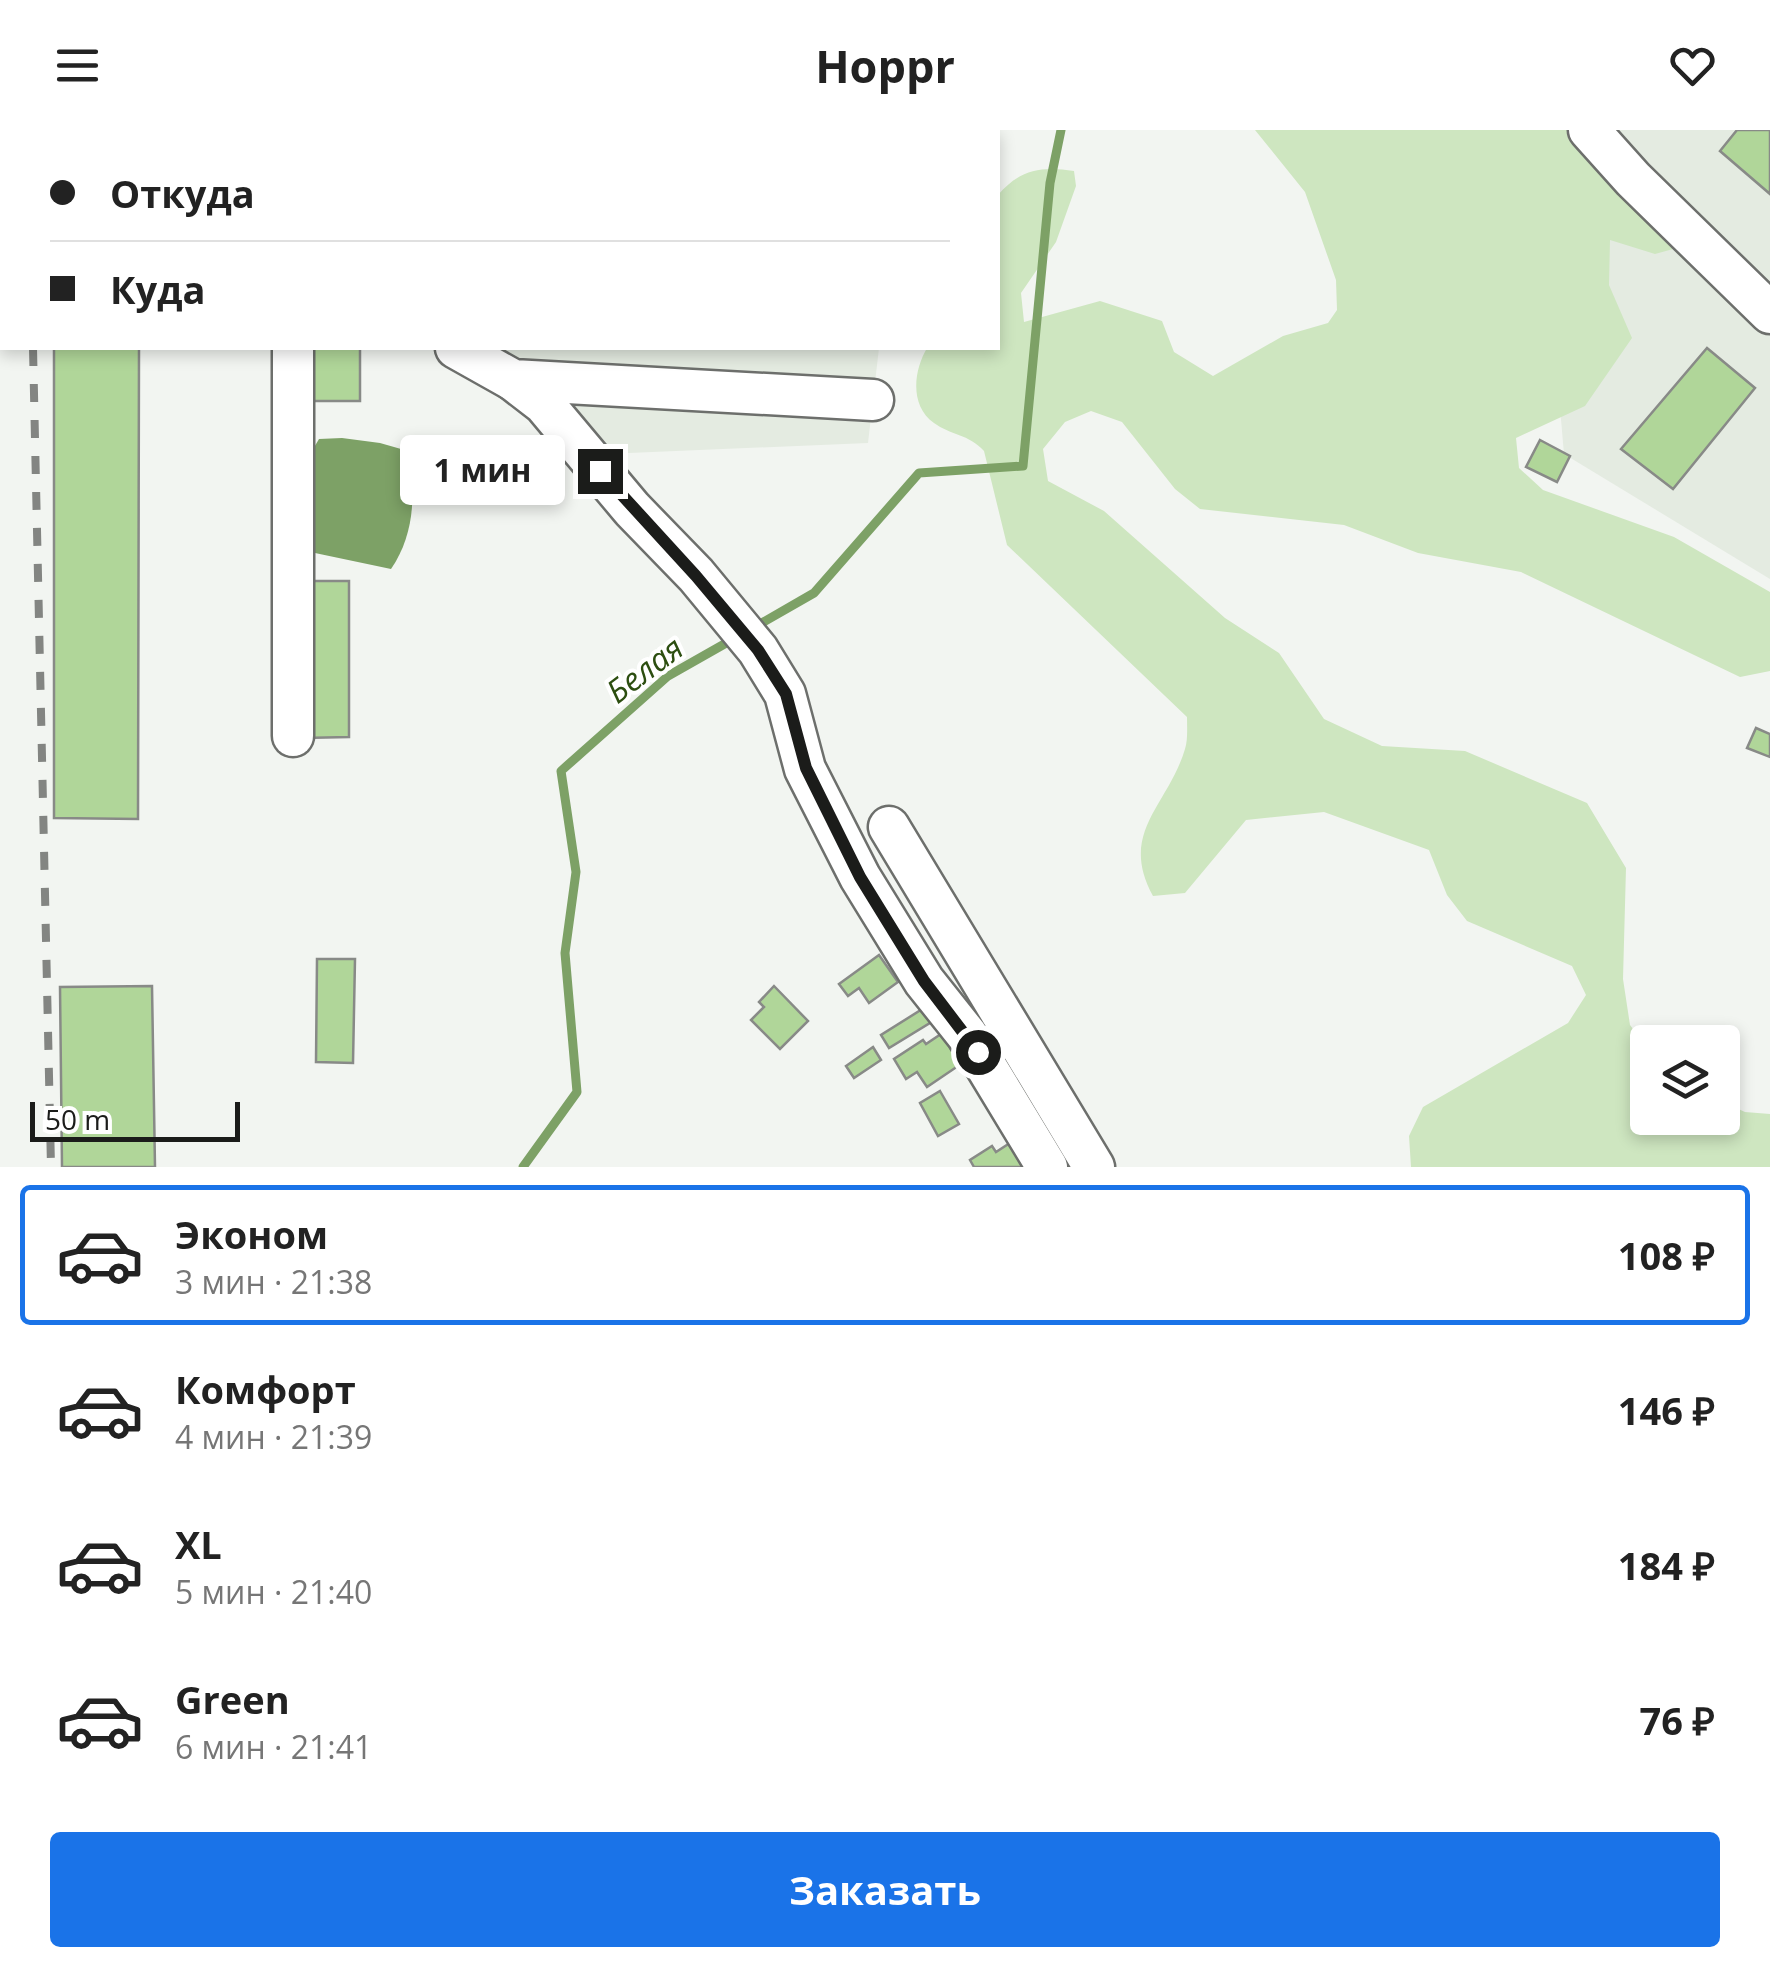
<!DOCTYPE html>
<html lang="ru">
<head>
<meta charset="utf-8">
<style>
	body { margin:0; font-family:"Open Sans",sans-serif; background:#f2f2f2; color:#222; height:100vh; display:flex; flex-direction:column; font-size:38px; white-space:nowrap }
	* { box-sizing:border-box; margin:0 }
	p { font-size:32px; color:#767676 }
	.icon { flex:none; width:55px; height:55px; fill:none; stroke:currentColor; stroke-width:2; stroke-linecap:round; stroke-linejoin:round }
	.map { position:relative; height:1037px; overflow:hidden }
	.details { display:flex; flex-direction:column; background:#fff; flex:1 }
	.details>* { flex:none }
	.hud { position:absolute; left:0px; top:0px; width:1000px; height:220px; box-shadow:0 5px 15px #0003; display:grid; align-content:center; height:220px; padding:0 50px; background:#fff }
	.tools { position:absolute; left:1630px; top:895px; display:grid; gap:20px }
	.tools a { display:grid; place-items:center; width:110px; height:110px; border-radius:10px; background:#fff; box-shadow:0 5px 15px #0003; font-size:50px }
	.scale { position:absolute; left:30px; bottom:25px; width:210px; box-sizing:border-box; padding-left:10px; border:5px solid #1b1c1a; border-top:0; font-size:28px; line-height:35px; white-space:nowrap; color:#1b1c1a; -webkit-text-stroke:8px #fff; paint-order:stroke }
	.end { position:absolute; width:45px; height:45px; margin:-22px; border:12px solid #1b1c1a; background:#fff; box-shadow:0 0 0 5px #fff }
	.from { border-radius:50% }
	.bubble { position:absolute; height:70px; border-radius:10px; background:#fff; box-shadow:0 5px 15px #0003; font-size:32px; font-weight:700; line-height:70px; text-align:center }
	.hud b { display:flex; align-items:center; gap:35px; height:95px; font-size:38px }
	.hud b+b { border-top:2px solid #e0e0e0 }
	.hud i { width:25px; height:25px; background:#222 }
	ul { padding:18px 0 0; list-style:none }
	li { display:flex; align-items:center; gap:30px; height:140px; margin:0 20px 15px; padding:0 30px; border:5px solid transparent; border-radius:10px }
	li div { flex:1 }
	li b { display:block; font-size:38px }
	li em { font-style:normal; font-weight:700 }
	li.on { border-color:#1a73e8 }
	li>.icon { width:90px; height:90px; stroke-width:1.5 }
	.primary-button { display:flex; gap:20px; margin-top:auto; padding:20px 50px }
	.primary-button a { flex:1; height:115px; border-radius:10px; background:#1a73e8; color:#fff; font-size:40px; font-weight:700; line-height:115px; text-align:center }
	header { display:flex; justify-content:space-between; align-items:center; height:130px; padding:0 50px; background:#fff; font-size:45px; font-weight:700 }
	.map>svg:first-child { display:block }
	.built { fill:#e4ebe1 }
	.green { fill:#cee6c0 }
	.water { fill:#7da166 }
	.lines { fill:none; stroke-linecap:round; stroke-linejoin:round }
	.stream { stroke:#7da166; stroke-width:9 }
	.building { fill:#b0d699; stroke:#888a87; stroke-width:2.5 }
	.minor-casing { stroke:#6d6f6c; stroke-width:45 }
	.minor { stroke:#fff; stroke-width:40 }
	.rail { stroke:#838582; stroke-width:8; stroke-dasharray:18 18; stroke-linecap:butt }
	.route { stroke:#1b1c1a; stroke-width:12 }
	.labels { text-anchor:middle; stroke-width:8; stroke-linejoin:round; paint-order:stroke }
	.water-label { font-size:32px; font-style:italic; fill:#2c4e10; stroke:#fff }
</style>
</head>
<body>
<header><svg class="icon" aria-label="menu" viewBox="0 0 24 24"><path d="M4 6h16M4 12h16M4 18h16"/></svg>Hoppr<svg class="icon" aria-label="heart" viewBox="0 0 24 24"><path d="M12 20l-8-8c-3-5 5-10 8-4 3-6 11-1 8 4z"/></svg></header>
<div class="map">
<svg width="1770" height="1037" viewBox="0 0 1770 1037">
	<rect width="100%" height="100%" fill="#f2f5f1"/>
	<g class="built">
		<path d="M 1536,0 L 1770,0 L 1770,449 L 1564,324 Z"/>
		<path d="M 462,218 L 879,218 L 868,313 L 582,325 Z"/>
	</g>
	<path class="green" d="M 1255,0 L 1578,0 L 1684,116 L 1655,124 L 1610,110 L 1609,155 L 1632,208 L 1585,276 L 1516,308 L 1519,338 L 1543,360 L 1674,407 L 1770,462 L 1770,541 L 1740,547 L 1521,442 L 1418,423 L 1344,395 L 1200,379 L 1175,359 L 1122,292 L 1091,281 L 1065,292 L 1043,319 L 1048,351 L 1104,381 L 1225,488 L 1279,523 L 1324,589 L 1382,616 L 1465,621 L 1587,673 L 1626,738 L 1623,849 L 1630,895 L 1647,918 L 1648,988 L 1722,988 L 1723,972 L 1745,982 L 1770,984 L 1770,1037 L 1411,1037 L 1409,1006 L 1423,977 L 1568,893 L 1586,865 L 1572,836 L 1467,791 L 1447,765 L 1429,720 L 1324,682 L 1246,690 L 1185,763 L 1153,766 C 1118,702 1168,676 1185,619 C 1188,610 1187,597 1187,587 L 1007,415 L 984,321 C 969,304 950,305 934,293 C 909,275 914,240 927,218 L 998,218 L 998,65 C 1020,39 1042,36 1074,41 L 1076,56 L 1056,112 L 1021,163 L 1024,192 L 1100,171 L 1162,191 L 1174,222 L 1213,246 L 1283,206 L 1328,193 L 1337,180 L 1336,150 L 1305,62 Z"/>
	<path class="water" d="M 342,308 L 380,313 L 408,321 C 416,362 415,404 391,439 L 315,423 L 306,396 L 303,336 L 319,309 Z"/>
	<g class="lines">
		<g class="stream">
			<path d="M 753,498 L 814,463 L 919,343 L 1023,336 L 1050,53 L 1061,0"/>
			<path d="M 523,1037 L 577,962 L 565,823 L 576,742 L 561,641 L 668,546 L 735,508"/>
		</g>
	</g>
	<g class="building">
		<rect x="733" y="0" width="171" height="2"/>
		<path d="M 1737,0 L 1770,0 L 1770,64 L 1720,21 Z"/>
		<path d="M 54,218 L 139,218 L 138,689 L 54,688 Z"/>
		<path d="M 299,218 L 360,218 L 360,271 L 300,271 Z"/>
		<path d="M 1707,218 L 1755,258 L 1673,359 L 1621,319 Z"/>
		<path d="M 1540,310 L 1570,326 L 1557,352 L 1526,337 Z"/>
		<path d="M 302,451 L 349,451 L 349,607 L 303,608 Z"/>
		<path d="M 1756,598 L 1770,604 L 1770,627 L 1747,618 Z"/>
		<path d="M 879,825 L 898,852 L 869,873 L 859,858 L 848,866 L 839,854 Z"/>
		<path d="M 317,829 L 355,829 L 353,933 L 316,932 Z"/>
		<path d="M 152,856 L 155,1037 L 62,1037 L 60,857 Z"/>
		<path d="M 774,856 L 808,891 L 780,919 L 751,890 L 764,877 L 759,872 Z"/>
		<path d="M 935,871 L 943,885 L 889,918 L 881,905 Z"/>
		<path d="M 941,904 L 961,934 L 927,957 L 917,942 L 906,949 L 894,929 L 923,910 L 926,914 Z"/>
		<path d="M 873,917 L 881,930 L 854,948 L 846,936 Z"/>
		<path d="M 940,961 L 959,994 L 938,1006 L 920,973 Z"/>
		<path d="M 1013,1011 L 1030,1037 L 974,1037 L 970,1030 L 992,1016 L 996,1022 Z"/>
	</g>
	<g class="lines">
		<g class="minor-casing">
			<g id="minor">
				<path d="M 292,0 L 292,2"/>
				<path d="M 1589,0 L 1633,49 L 1770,183"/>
				<path d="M 293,218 L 293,606"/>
				<path d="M 456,218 L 513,250 L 873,270"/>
				<path d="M 513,250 L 544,274 L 632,379 L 696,445 L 758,520 L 785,564 L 805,639 L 860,747 L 924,851 L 967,905 L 1047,1037"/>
				<path d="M 889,697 L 1094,1037"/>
			</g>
		</g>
		<use href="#minor" class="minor"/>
		<g class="rail">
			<path d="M 24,2 L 24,0"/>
			<path d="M 0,162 L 2,153"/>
			<path d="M 33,218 L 51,1037"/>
		</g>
	</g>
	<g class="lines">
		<path class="route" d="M 600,341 L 696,446 L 758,520 L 786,564 L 806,638 L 860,747 L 924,851 L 978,922"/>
	</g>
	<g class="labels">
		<g class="water-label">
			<text transform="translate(645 540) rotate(-37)" y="11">Белая</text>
		</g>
	</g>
</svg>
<div class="tools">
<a><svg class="icon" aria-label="layers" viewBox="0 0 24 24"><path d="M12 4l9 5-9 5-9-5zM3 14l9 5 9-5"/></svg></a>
</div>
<div class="scale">50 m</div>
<i class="end from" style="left:978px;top:922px"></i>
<i class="end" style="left:600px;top:341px"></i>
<div class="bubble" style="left:400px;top:305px;width:165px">1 мин</div>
<div class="hud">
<b><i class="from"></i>Откуда</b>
<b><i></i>Куда</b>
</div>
</div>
<section class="details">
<ul>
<li class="on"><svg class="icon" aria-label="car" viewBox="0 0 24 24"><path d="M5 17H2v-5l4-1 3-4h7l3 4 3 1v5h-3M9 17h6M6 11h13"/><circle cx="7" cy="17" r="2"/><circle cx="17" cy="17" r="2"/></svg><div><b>Эконом</b><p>3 мин · 21:38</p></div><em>108 ₽</em></li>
<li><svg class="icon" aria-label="car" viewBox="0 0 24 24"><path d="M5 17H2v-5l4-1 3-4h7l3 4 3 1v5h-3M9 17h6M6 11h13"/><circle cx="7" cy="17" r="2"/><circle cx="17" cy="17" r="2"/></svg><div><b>Комфорт</b><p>4 мин · 21:39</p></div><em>146 ₽</em></li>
<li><svg class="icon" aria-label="car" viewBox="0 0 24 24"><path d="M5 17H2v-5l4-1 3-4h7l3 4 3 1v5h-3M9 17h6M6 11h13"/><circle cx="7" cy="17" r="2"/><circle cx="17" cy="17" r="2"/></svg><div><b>XL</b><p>5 мин · 21:40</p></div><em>184 ₽</em></li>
<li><svg class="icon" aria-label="car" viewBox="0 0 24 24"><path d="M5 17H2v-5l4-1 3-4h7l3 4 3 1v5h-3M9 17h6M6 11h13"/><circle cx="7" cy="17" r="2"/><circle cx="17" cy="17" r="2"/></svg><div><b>Green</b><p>6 мин · 21:41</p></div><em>76 ₽</em></li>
</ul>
<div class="primary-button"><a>Заказать</a></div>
</section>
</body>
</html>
